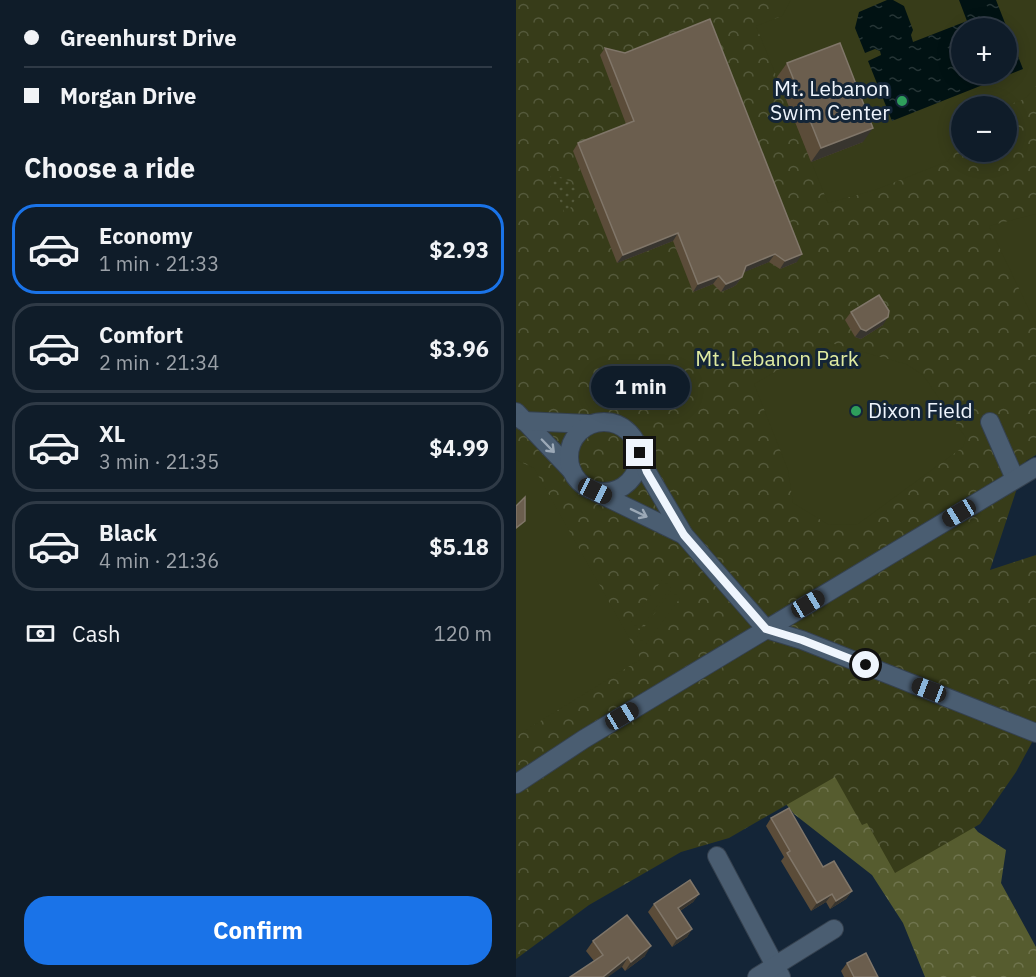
<!DOCTYPE html>
<html lang="en">
<head>
<meta charset="utf-8">
<style>
	body { margin:0; font-family:"IBM Plex Sans",sans-serif; background:#1d2935; color:#f1f3f6; height:100vh; display:flex; flex-direction:column; font-size:22px; white-space:nowrap }
	* { box-sizing:border-box; margin:0 }
	p { font-size:20px; color:#9ba1a8 }
	.icon { flex:none; width:33px; height:33px; fill:none; stroke:currentColor; stroke-width:2; stroke-linecap:round; stroke-linejoin:round }
	.map { position:relative; flex:1; overflow:hidden }
	.side { display:flex; flex-direction:column; background:#0f1c29; width:516px }
	.side>* { flex:none }
	.guide { display:grid; align-content:center; height:132px; padding:0 24px; background:#0f1c29 }
	.controls { position:absolute; left:435px; top:18px; display:grid; gap:12px }
	.controls a { display:grid; place-items:center; width:66px; height:66px; border-radius:50%; background:#0f1c29; box-shadow:0 3px 15px #0003,0 0 0 2px #2f3a46; font-size:30px }
	.end { position:absolute; width:27px; height:27px; margin:-14px; border:8px solid #eff5fd; background:#111; box-shadow:0 0 0 3px #111 }
	.from { border-radius:50% }
	.bubble { position:absolute; height:42px; border-radius:21px; background:#0f1c29; box-shadow:0 3px 15px #0003,0 0 0 2px #2f3a46; font-size:20px; font-weight:700; line-height:42px; text-align:center }
	.car { position:absolute; width:18px; height:36px; margin:-18px -9px; border-radius:8px; box-shadow:0 0 4px 2px #0007; background:linear-gradient(#222 24%,#8ab4d8 0 40%,#222 0 76%,#8ab4d8 0 86%,#222 0) }
	.guide b { display:flex; align-items:center; gap:21px; height:57px; font-size:22px }
	.guide b+b { border-top:2px solid #2f3a46 }
	.guide i { width:15px; height:15px; background:#f1f3f6 }
	ul { padding:0; list-style:none }
	li { display:flex; align-items:center; gap:18px; height:90px; margin:0 12px 9px; padding:0 12px; border:3px solid #2f3a46; border-radius:24px }
	li div { flex:1 }
	li b { display:block; font-size:22px }
	li em { font-style:normal; font-weight:700 }
	li.active { border-color:#1a73e8 }
	li>.icon { width:54px; height:54px; stroke-width:1.5 }
	h2 { padding:0 24px; font-size:27px; line-height:72px }
	.pay { display:flex; align-items:center; gap:15px; height:66px; padding:0 24px; font-size:22px }
	.pay p { margin-inline-start:auto }
	.primary-button { display:flex; gap:12px; margin-top:auto; padding:12px 24px }
	.primary-button a { flex:1; height:69px; border-radius:24px; background:#1a73e8; color:#fff; font-size:24px; font-weight:700; line-height:69px; text-align:center }
	main { display:flex; flex:1; min-height:0 }
	.map>svg:first-child { display:block }
	.forest { fill:url(#forest-crowns) }
	.park { fill:url(#park-crowns); fill-rule:evenodd }
	.garden { fill:url(#garden-dots) }
	.pitch { fill:#373c19; fill-rule:evenodd }
	.water { fill:url(#water-ripples); fill-rule:evenodd }
	.lines { fill:none; stroke-linecap:round; stroke-linejoin:round }
	.minor-casing { stroke:#35414f; stroke-width:20 }
	.minor { stroke:#4a5d71; stroke-width:18 }
	.wall { fill:#5b4c39 }
	.shaded-wall { fill:#38352f }
	.building { fill:#6b5e4e; stroke:#807669; stroke-width:1.5 }
	.oneway { stroke:#9ca9b7 }
	.route { stroke:#eff5fd; stroke-width:8 }
	.leisure-dot { fill:#2e9e5b; stroke:#142537; stroke-width:2 }
	.labels { text-anchor:middle; stroke-width:6; stroke-linejoin:round; paint-order:stroke }
	.poi-label { font-size:21px; fill:#eff5fd; stroke:#142537; text-anchor:end }
	.park-label { font-size:21px; fill:#e0eba1; stroke:#142537 }
</style>
</head>
<body>
<main>
<section class="side">
<div class="guide">
<b><i class="from"></i>Greenhurst Drive</b>
<b><i></i>Morgan Drive</b>
</div>
<h2>Choose a ride</h2>
<ul>
<li class="active"><svg class="icon" aria-label="car" viewBox="0 0 24 24"><path d="M5 17H2v-5l4-1 3-4h7l3 4 3 1v5h-3M9 17h6M6 11h13"/><circle cx="7" cy="17" r="2"/><circle cx="17" cy="17" r="2"/></svg><div><b>Economy</b><p>1 min · 21:33</p></div><em>$2.93</em></li>
<li><svg class="icon" aria-label="car" viewBox="0 0 24 24"><path d="M5 17H2v-5l4-1 3-4h7l3 4 3 1v5h-3M9 17h6M6 11h13"/><circle cx="7" cy="17" r="2"/><circle cx="17" cy="17" r="2"/></svg><div><b>Comfort</b><p>2 min · 21:34</p></div><em>$3.96</em></li>
<li><svg class="icon" aria-label="car" viewBox="0 0 24 24"><path d="M5 17H2v-5l4-1 3-4h7l3 4 3 1v5h-3M9 17h6M6 11h13"/><circle cx="7" cy="17" r="2"/><circle cx="17" cy="17" r="2"/></svg><div><b>XL</b><p>3 min · 21:35</p></div><em>$4.99</em></li>
<li><svg class="icon" aria-label="car" viewBox="0 0 24 24"><path d="M5 17H2v-5l4-1 3-4h7l3 4 3 1v5h-3M9 17h6M6 11h13"/><circle cx="7" cy="17" r="2"/><circle cx="17" cy="17" r="2"/></svg><div><b>Black</b><p>4 min · 21:36</p></div><em>$5.18</em></li>
</ul>
<div class="pay"><svg class="icon" aria-label="cash" viewBox="0 0 24 24"><path d="M3 7h18v10H3z"/><circle cx="12" cy="12" r="2"/></svg>Cash<p>120 m</p></div>
<div class="primary-button"><a>Confirm</a></div>
</section>
<div class="map">
<svg width="520" height="977" viewBox="0 0 520 977">
	<defs>
		<pattern id="forest-crowns" width="20" height="18" patternUnits="userSpaceOnUse" patternTransform="scale(1.5)"><rect width="20" height="18" fill="#565c2f"/><path d="M2 6a3 3 0 1 1 6 0M12 15a3 3 0 1 1 6 0" fill="none" stroke="#6f744e"/></pattern>
		<pattern id="park-crowns" width="20" height="18" patternUnits="userSpaceOnUse" patternTransform="scale(1.5)"><rect width="20" height="18" fill="#373c19"/><path d="M2 6a3 3 0 1 1 6 0M12 15a3 3 0 1 1 6 0" fill="none" stroke="#54593b"/></pattern>
		<pattern id="garden-dots" width="8" height="8" patternUnits="userSpaceOnUse" patternTransform="scale(1.5)"><rect width="8" height="8" fill="#373c19"/><path d="M2 2h.1M6 6h.1" fill="none" stroke="#54593b" stroke-width="1.8" stroke-linecap="round"/></pattern>
		<pattern id="water-ripples" width="26" height="14" patternUnits="userSpaceOnUse" patternTransform="scale(1.5)"><rect width="26" height="14" fill="#011213"/><path d="M2 4q2-2 4 0t4 0M15 11q2-2 4 0t4 0" fill="none" stroke="#263536"/></pattern>
	</defs>
	<rect width="100%" height="100%" fill="#142537"/>
	<path class="forest" d="M 275,747 L 432,796 L 462,832 L 490,850 L 485,883 L 520,947 L 520,977 L 409,977 L 387,923 L 356,875 L 278,814 L 248,777 Z"/>
	<path class="park" d="M 0,0 L 520,0 L 520,455 L 510,461 L 474,570 L 520,555 L 520,735 L 500,772 L 464,824 L 379,873 L 351,823 L 346,825 L 319,777 L 213,838 L 165,852 L 73,905 L 0,959 ZM 446,28 L 490,28 L 490,74 L 446,74 ZM 446,106 L 490,106 L 490,152 L 446,152 Z"/>
	<path class="garden" d="M 34,175 C 60,178 69,194 49,214 Z"/>
	<g class="pitch">
		<path d="M 275,0 L 520,0 L 520,86 C 506,111 471,106 446,106 L 445,140 L 432,161 L 359,190 L 312,203 L 240,26 L 266,16 ZM 446,28 L 490,28 L 490,74 L 446,74 Z"/>
		<path d="M 520,214 L 520,324 L 473,226 Z"/>
		<path d="M 311,342 L 390,364 L 407,375 L 450,438 L 447,447 L 342,524 L 313,525 L 277,503 L 272,470 L 238,384 Z"/>
		<path d="M 0,460 L 18,468 L 125,659 L 0,736 Z"/>
		<path d="M 146,580 L 155,587 L 124,629 L 115,622 Z"/>
		<path d="M 155,591 L 164,598 L 130,644 L 121,637 Z"/>
	</g>
	<path class="water" d="M 371,0 L 377,0 L 388,6 L 397,30 L 395,35 L 397,42 L 451,21 L 443,0 L 480,0 L 507,69 L 376,121 L 352,61 L 365,55 L 364,51 L 359,49 L 349,53 L 339,28 L 343,12 ZM 446,28 L 490,28 L 490,74 L 446,74 Z"/>
	<g class="lines">
		<g class="minor-casing">
			<g id="minor">
				<path d="M 0,412 L 56,471"/>
				<path d="M 7,421 L 73,424"/>
				<circle cx="88" cy="457" r="35"/>
				<path d="M 474,422 L 499,479"/>
				<path d="M 124,453 L 131,472 L 168,535 L 250,629 L 286,640 L 520,733"/>
				<path d="M 80,492 L 168,535"/>
				<path d="M 0,784 L 68,739 L 520,467"/>
				<path d="M 201,856 L 265,977"/>
				<path d="M 241,977 L 318,929"/>
			</g>
		</g>
		<use href="#minor" class="minor"/>
	</g>
	<g class="wall">
		<path d="M 89,48 L 281,262 L 264,269 L 253,262 L 228,272 L 226,277 L 220,285 L 217,287 L 205,292 L 197,284 L 177,292 L 157,241 L 101,263 L 57,151 L 62,143 L 110,124 L 84,55 Z"/>
		<path d="M 271,63 L 347,142 L 295,162 L 261,77 Z"/>
		<path d="M 335,312 L 367,325 L 345,339 L 339,337 L 329,320 Z"/>
		<path d="M 255,818 L 307,867 L 336,891 L 330,899 L 314,909 L 310,902 L 295,911 L 265,861 L 268,857 L 250,826 Z"/>
		<path d="M 183,894 L 177,902 L 164,911 L 176,929 L 171,937 L 156,947 L 132,912 L 138,904 Z"/>
		<path d="M 77,941 L 129,956 L 109,971 L 106,967 L 78,961 L 70,951 Z"/>
		<path d="M 331,963 L 362,977 L 328,977 L 325,971 Z"/>
	</g>
	<g class="shaded-wall">
		<path d="M 357,128 L 347,142 L 295,162 L 305,148 Z"/>
		<path d="M 162,233 L 157,241 L 101,263 L 107,255 Z"/>
		<path d="M 259,254 L 253,262 L 224,274 L 230,266 Z"/>
		<path d="M 286,254 L 281,262 L 264,269 L 269,261 Z"/>
		<path d="M 203,276 L 197,284 L 177,292 L 182,284 Z"/>
		<path d="M 226,277 L 220,285 L 217,287 L 205,292 L 210,284 Z"/>
		<path d="M 372,317 L 367,325 L 345,339 L 339,337 L 345,329 Z"/>
		<path d="M 336,891 L 330,899 L 314,909 L 320,901 Z"/>
		<path d="M 183,894 L 177,902 L 156,916 L 162,908 Z"/>
		<path d="M 316,894 L 310,902 L 295,911 L 301,903 Z"/>
		<path d="M 176,929 L 171,937 L 156,947 L 161,939 Z"/>
		<path d="M 135,946 L 129,956 L 109,971 L 115,962 Z"/>
		<path d="M 112,957 L 106,967 L 92,977 L 87,977 Z"/>
	</g>
	<g class="building">
		<path d="M 194,19 L 286,254 L 269,261 L 259,254 L 230,266 L 226,277 L 222,279 L 210,284 L 203,276 L 182,284 L 162,233 L 107,255 L 62,143 L 118,121 L 89,48 L 109,53 Z"/>
		<path d="M 324,43 L 357,128 L 305,148 L 271,63 Z"/>
		<path d="M 363,295 L 373,311 L 372,317 L 350,331 L 345,329 L 335,312 Z"/>
		<path d="M 9,497 L 9,521 L 0,528 L 0,506 Z"/>
		<path d="M 273,808 L 307,867 L 318,861 L 336,891 L 320,901 L 316,894 L 301,903 L 271,853 L 274,851 L 255,818 Z"/>
		<path d="M 174,880 L 183,894 L 162,908 L 176,929 L 161,939 L 138,904 Z"/>
		<path d="M 111,915 L 135,946 L 115,962 L 112,957 L 87,977 L 54,977 L 87,955 L 77,941 Z"/>
		<path d="M 350,953 L 362,977 L 338,977 L 331,963 Z"/>
	</g>
	<defs><path id="oneway-shaft" d="M-6 0H5M1.5-3L5.5 0L1.5 3" fill="none" stroke-width="1.6" stroke-linecap="round" stroke-linejoin="round" transform="scale(1.5)"/></defs>
	<g class="oneway">
		<use href="#oneway-shaft" transform="translate(32 446) rotate(46)"/>
		<use href="#oneway-shaft" transform="translate(123 513) rotate(26)"/>
	</g>
	<g class="lines">
		<path class="route" d="M 124,453 L 131,472 L 168,535 L 250,629 L 286,640 L 350,665"/>
	</g>
	<g class="leisure-dot">
		<circle cx="386" cy="101" r="6"/>
		<circle cx="340" cy="411" r="6"/>
	</g>
	<g class="labels">
		<g class="poi-label">
			<text x="374" y="96">Mt. Lebanon<tspan x="374" dy="24">Swim Center</tspan></text>
			<text x="352" y="418" text-anchor="start">Dixon Field</text>
		</g>
		<g class="park-label">
			<text x="261" y="366">Mt. Lebanon Park</text>
		</g>
	</g>
</svg>
<div class="controls">
<a>+</a>
<a>−</a>
</div>
<i class="end from" style="left:350px;top:665px"></i>
<i class="end" style="left:124px;top:453px"></i>
<div class="bubble" style="left:75px;top:366px;width:99px">1 min</div>
<i class="car" style="left:79px;top:491px;rotate:116deg"></i>
<i class="car" style="left:443px;top:513px;rotate:239deg"></i>
<i class="car" style="left:292px;top:604px;rotate:59deg"></i>
<i class="car" style="left:413px;top:690px;rotate:291deg"></i>
<i class="car" style="left:106px;top:716px;rotate:59deg"></i>
</div>
</main>
</body>
</html>
